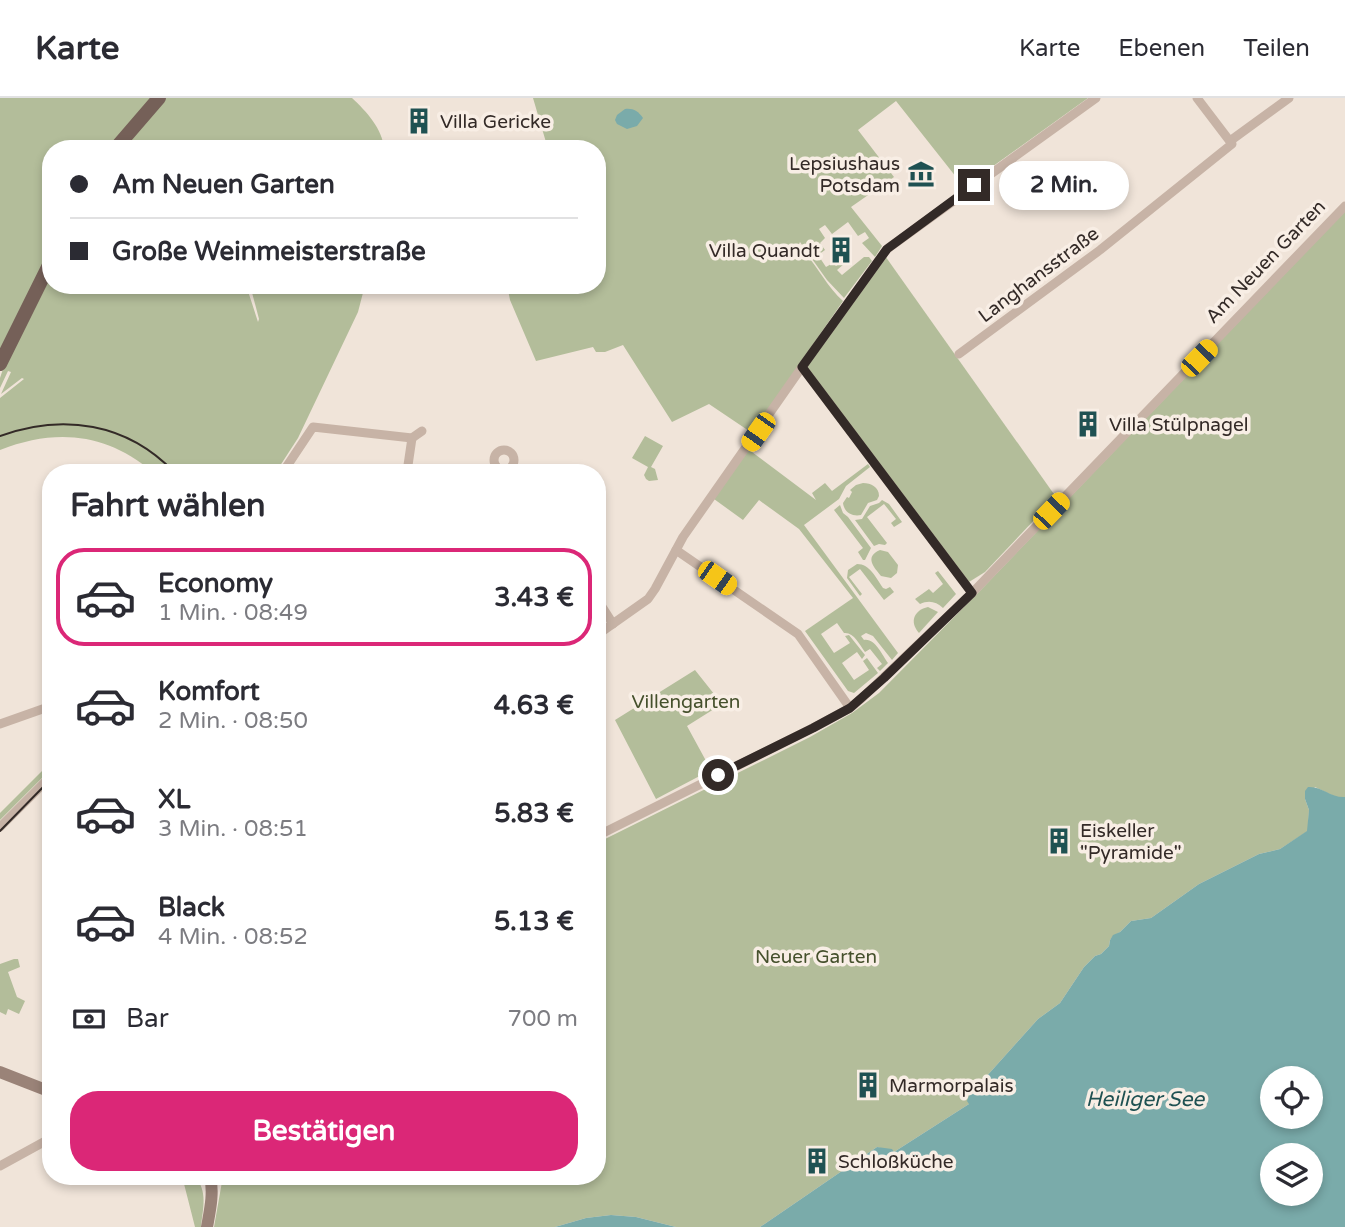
<!DOCTYPE html>
<html lang="de">
<head>
<meta charset="utf-8">
<style>
	body { margin:0; font-family:"Varela Round",sans-serif; background:#f7f7f7; color:#2b2b33; height:100vh; display:flex; flex-direction:column; font-size:26px; white-space:nowrap }
	* { box-sizing:border-box; margin:0 }
	p { font-size:23px; color:#7c7c81 }
	.icon { flex:none; width:38px; height:38px; fill:none; stroke:currentColor; stroke-width:2; stroke-linecap:round; stroke-linejoin:round }
	.map { position:relative; flex:1; overflow:hidden }
	.drawer { position:absolute; left:42px; top:366px; width:564px; height:721px; display:flex; flex-direction:column; background:#fff; border-radius:28px; box-shadow:0 4px 10px #0003 }
	.drawer>* { flex:none }
	.banner { position:absolute; left:42px; top:42px; width:564px; height:154px; border-radius:28px; box-shadow:0 4px 10px #0003; display:grid; align-content:center; height:154px; padding:0 28px; background:#fff }
	.fabs { position:absolute; left:1260px; top:968px; display:grid; gap:14px }
	.fabs a { display:grid; place-items:center; width:63px; height:63px; border-radius:50%; background:#fff; box-shadow:0 4px 10px #0003; font-size:35px }
	.end { position:absolute; width:32px; height:32px; margin:-16px; border:9px solid #332a27; background:#fff; box-shadow:0 0 0 4px #fff }
	.from { border-radius:50% }
	.bubble { position:absolute; height:49px; border-radius:24px; background:#fff; box-shadow:0 4px 10px #0003; font-size:23px; font-weight:700; line-height:49px; text-align:center }
	.car { position:absolute; width:21px; height:42px; margin:-21px -10px; border-radius:9px; box-shadow:0 0 5px 2px #0007; background:linear-gradient(#f5c518 24%,#345 0 40%,#f5c518 0 76%,#345 0 86%,#f5c518 0) }
	.banner b { display:flex; align-items:center; gap:24px; height:66px; font-size:26px }
	.banner b+b { border-top:2px solid #e1e1e2 }
	.banner i { width:18px; height:18px; background:#2b2b33 }
	ul { padding:0; list-style:none }
	li { display:flex; align-items:center; gap:21px; height:98px; margin:0 14px 10px; padding:0 14px; border:4px solid transparent; border-radius:28px }
	li div { flex:1 }
	li b { display:block; font-size:26px }
	li em { font-style:normal; font-weight:700 }
	li.on { border-color:#db2777 }
	li>.icon { width:63px; height:63px; stroke-width:1.5 }
	h2 { padding:0 28px; font-size:32px; line-height:84px }
	.pay { display:flex; align-items:center; gap:18px; height:77px; padding:0 28px; font-size:26px }
	.pay p { margin-inline-start:auto }
	.action { display:flex; gap:14px; margin-top:auto; padding:14px 28px }
	.action a { flex:1; height:80px; border-radius:28px; background:#db2777; color:#fff; font-size:28px; font-weight:700; line-height:80px; text-align:center }
	header { display:flex; align-items:center; gap:42px; box-sizing:border-box; height:98px; padding:0 35px; background:#fff; border-bottom:2px solid #e1e1e2 }
	header strong { font-size:33px }
	nav { display:flex; gap:38px; margin-inline-start:auto; font-size:24px }
	.map>svg:first-child { display:block }
	.green { fill:#b3bd9a }
	.water { fill:#7aabaa; fill-rule:evenodd }
	.lines { fill:none; stroke-linecap:round; stroke-linejoin:round }
	.street { stroke:#c7b3a6; stroke-width:9 }
	.secondary { stroke:#9a8378; stroke-width:12 }
	.primary { stroke:#756058; stroke-width:14 }
	.tram { stroke:#332a27; stroke-width:2 }
	.route { stroke:#332a27; stroke-width:9 }
	.labels { text-anchor:middle; stroke-width:7; stroke-linejoin:round; paint-order:stroke }
	.poi-label { font-size:19px; fill:#332a27; stroke:#f8eee5; text-anchor:start }
	.street-label { font-size:19px; fill:#332a27; stroke:#f8eee5 }
	.park-label { font-size:19px; fill:#45502c; stroke:#f8eee5 }
	.water-label { font-size:21px; font-style:italic; fill:#1f5152; stroke:#f8eee5 }
</style>
</head>
<body>
<header>
<strong>Karte</strong>
<nav><a>Karte</a><a>Ebenen</a><a>Teilen</a></nav>
</header>
<div class="map">
<svg width="1345" height="1129" viewBox="0 0 1345 1129">
	<rect width="100%" height="100%" fill="#f0e4d9"/>
	<g class="green">
		<path d="M 0,0 L 352,0 C 366,13 383,31 384,51 L 51,51 L 51,187 L 246,187 L 258,224 L 259,221 L 250,187 L 365,187 L 358,214 L 298,340 L 276,374 L 153,374 C 106,335 56,330 0,352 L 0,300 L 24,281 L 22,280 L 1,296 L 11,274 L 8,273 L 0,290 L 0,280 L 3,271 L 0,269 Z"/>
		<path d="M 533,0 L 1088,0 L 964,89 L 896,3 L 858,32 L 894,79 L 851,109 L 882,148 L 875,159 L 862,145 L 869,140 L 865,134 L 858,138 L 848,124 L 832,136 L 825,127 L 819,131 L 825,140 L 820,145 L 825,152 L 818,157 L 826,169 L 833,165 L 836,168 L 842,164 L 844,166 L 837,172 L 842,177 L 864,159 L 869,159 L 872,163 L 844,200 L 827,182 L 800,144 L 798,148 C 816,164 825,187 843,203 L 752,335 L 709,306 L 672,324 L 623,247 L 605,254 L 596,254 L 593,249 L 536,263 L 510,202 L 507,187 L 597,187 L 597,51 L 548,51 Z"/>
		<path d="M 1345,113 L 1345,699 L 1338,700 L 1315,689 L 1305,701 L 1309,712 L 1308,733 L 1280,751 L 1259,756 L 1199,786 L 1151,820 L 1131,823 L 1120,834 L 1113,838 L 1110,842 L 1109,848 L 1101,856 L 1095,858 L 1084,869 L 1060,905 L 1038,921 L 985,980 L 973,987 L 969,1006 L 894,1054 L 877,1049 L 760,1129 L 676,1129 L 636,1119 L 611,1117 L 586,1120 L 555,1129 L 214,1129 L 223,1078 L 597,1078 L 597,745 L 810,639 L 852,615 L 879,595 L 975,498 Z"/>
		<path d="M 883,155 L 1056,399 L 985,474 L 969,484 L 807,269 Z"/>
		<path d="M 645,338 L 663,348 L 651,369 L 655,371 L 658,382 L 649,383 L 646,381 L 644,377 L 648,369 L 632,360 Z"/>
		<path d="M 748,351 L 816,402 L 812,395 L 825,385 L 832,393 L 868,366 L 870,369 L 846,388 L 839,401 L 804,427 L 898,555 L 892,562 L 873,538 L 866,535 L 861,538 L 864,542 C 875,540 882,557 888,565 L 880,573 L 877,570 L 882,566 L 870,551 L 865,554 C 859,546 854,534 844,535 L 837,525 L 821,536 L 834,555 L 850,545 L 845,538 L 849,537 L 865,557 L 862,561 L 857,554 L 842,565 L 854,582 L 869,572 L 863,563 L 867,560 L 878,575 L 854,595 L 848,593 L 805,533 L 853,500 L 799,431 L 759,402 L 743,422 L 714,401 Z"/>
		<path d="M 863,385 C 871,385 879,389 879,398 L 877,402 L 868,405 L 861,417 C 852,419 844,414 843,405 L 847,399 L 849,400 L 852,394 L 850,392 L 856,387 Z"/>
		<path d="M 882,402 L 889,406 L 902,424 L 894,429 L 891,425 L 896,421 L 884,406 L 867,419 L 887,445 L 885,447 L 879,446 L 874,448 L 855,422 L 862,421 L 870,408 L 879,405 Z"/>
		<path d="M 840,407 L 843,415 L 848,419 L 871,450 L 865,462 L 863,462 L 858,454 L 863,450 L 834,412 Z"/>
		<path d="M 880,452 L 888,454 L 898,467 L 897,475 L 891,480 L 881,478 C 874,469 864,459 880,452 Z"/>
		<path d="M 857,466 C 870,466 876,480 883,490 L 886,491 L 890,489 L 894,494 L 884,502 L 860,471 L 849,479 L 862,496 L 860,498 L 847,480 L 848,472 Z"/>
		<path d="M 938,473 L 956,496 L 943,510 C 936,503 928,502 920,506 L 915,501 L 929,491 L 933,495 L 943,486 L 935,475 Z"/>
		<path d="M 928,509 L 938,514 L 919,535 C 909,524 914,512 928,509 Z"/>
		<path d="M 695,572 L 722,606 L 687,628 L 711,672 L 656,701 L 615,622 Z"/>
		<path d="M 51,664 L 51,671 L 0,722 L 0,715 Z"/>
		<path d="M 14,861 L 18,861 L 20,869 L 8,874 L 17,899 L 25,903 L 19,916 L 8,911 L 6,917 L 0,914 L 0,866 Z"/>
		<path d="M 182,1078 L 195,1078 C 208,1094 203,1110 201,1129 L 195,1129 Z"/>
	</g>
	<g class="water">
		<path d="M 625,11 C 633,10 638,13 643,20 L 637,28 L 627,31 L 617,26 L 615,22 L 617,17 Z"/>
		<path d="M 1308,689 C 1322,688 1331,700 1345,699 L 1345,1129 L 760,1129 L 877,1049 L 892,1051 L 894,1054 L 969,1006 L 967,1003 L 973,987 L 985,980 L 1038,921 L 1060,905 L 1084,869 L 1095,858 L 1101,856 L 1109,848 L 1110,842 L 1113,837 L 1120,834 L 1131,823 L 1151,820 L 1199,786 L 1259,756 L 1280,751 L 1307,733 L 1309,712 L 1305,701 L 1305,693 ZM 1272,980 L 1311,980 L 1311,1018 L 1272,1018 ZM 1272,1057 L 1311,1057 L 1311,1096 L 1272,1096 Z"/>
		<path d="M 611,1117 L 636,1119 L 676,1129 L 555,1129 L 586,1120 Z"/>
	</g>
	<g class="lines">
		<g class="street">
			<path d="M 1230,43 L 1289,0"/>
			<path d="M 959,256 L 1100,152 L 1232,46 L 1197,0"/>
			<path d="M 802,269 L 972,495"/>
			<circle cx="504" cy="362" r="10"/>
			<path d="M 283,374 L 313,329 L 412,340 L 422,333"/>
			<path d="M 407,374 L 412,340"/>
			<path d="M 676,452 L 798,536 L 850,610"/>
			<path d="M 597,501 L 613,526"/>
			<path d="M 597,537 L 648,501 L 655,491 L 683,439 L 802,269 L 887,151 L 1096,0"/>
			<path d="M 0,626 L 51,608"/>
			<path d="M 0,729 L 51,678"/>
			<path d="M 597,738 L 813,630 L 850,610 L 862,600 L 972,495 L 1345,108"/>
			<path d="M 0,1068 L 51,1040"/>
		</g>
		<g class="secondary">
			<path d="M 0,974 L 51,994"/>
			<path d="M 207,1129 C 210,1112 214,1095 210,1078"/>
		</g>
		<g class="primary">
			<path d="M 115,51 L 159,0"/>
			<path d="M 0,266 L 51,163"/>
		</g>
		<g class="tram">
			<path d="M 0,338 C 63,315 127,325 174,374"/>
			<path d="M 0,733 L 51,681"/>
		</g>
	</g>
	<g class="lines">
		<path class="route" d="M 718,677 L 813,630 L 850,610 L 884,580 L 972,495 L 802,269 L 887,151 L 974,87"/>
	</g>
	<defs>
		<g id="building-bare" transform="scale(2.1)"><path d="M-4-6H4V6H1V3H-1V6H-4ZM-2.5-4.3h1.7v1.8h-1.7ZM.8-4.3h1.7v1.8H.8ZM-2.5-1h1.7V.8h-1.7ZM.8-1h1.7V.8H.8Z" fill="#1f5152" stroke="#f8eee5" stroke-width="2.5" paint-order="stroke"/></g>
		<g id="museum-bare" transform="scale(2.1)"><path d="M0-6L6-3V-2H-6V-3ZM-5-1h2V3h-2ZM-1-1h2V3h-2ZM3-1h2V3H3ZM-6 4H6V6H-6Z" fill="#1f5152" stroke="#f8eee5" stroke-width="2.5" paint-order="stroke"/></g>
	</defs>
	<g fill-rule="evenodd">
		<use href="#building-bare" x="419" y="23"/>
		<use href="#museum-bare" x="921" y="76"/>
		<use href="#building-bare" x="841" y="152"/>
		<use href="#building-bare" x="1088" y="326"/>
		<use href="#building-bare" x="1059" y="743"/>
		<use href="#building-bare" x="868" y="987"/>
		<use href="#building-bare" x="817" y="1063"/>
	</g>
	<g class="labels">
		<g class="poi-label">
			<text x="440" y="30">Villa Gericke</text>
			<text x="900" y="72" text-anchor="end">Lepsiushaus<tspan x="900" dy="22">Potsdam</tspan></text>
			<text x="820" y="159" text-anchor="end">Villa Quandt</text>
			<text x="1109" y="333">Villa Stülpnagel</text>
			<text x="1080" y="739">Eiskeller<tspan x="1080" dy="22">"Pyramide"</tspan></text>
			<text x="889" y="994">Marmorpalais</text>
			<text x="838" y="1070">Schloßküche</text>
		</g>
		<g class="street-label">
			<text transform="translate(1265 163) rotate(-46)" y="7">Am Neuen Garten</text>
			<text transform="translate(1038 176) rotate(-37)" y="7">Langhansstraße</text>
		</g>
		<g class="park-label">
			<text x="686" y="610">Villengarten</text>
			<text x="816" y="865">Neuer Garten</text>
		</g>
		<g class="water-label">
			<text x="1145" y="1008">Heiliger See</text>
		</g>
	</g>
</svg>
<div class="fabs">
<a><svg class="icon" aria-label="locate" viewBox="0 0 24 24"><circle cx="12" cy="12" r="6"/><path d="M12 2v4M12 18v4M2 12h4M18 12h4"/></svg></a>
<a><svg class="icon" aria-label="layers" viewBox="0 0 24 24"><path d="M12 4l9 5-9 5-9-5zM3 14l9 5 9-5"/></svg></a>
</div>
<i class="end from" style="left:718px;top:677px"></i>
<i class="end" style="left:974px;top:87px"></i>
<div class="bubble" style="left:999px;top:63px;width:130px">2 Min.</div>
<i class="car" style="left:1199px;top:260px;rotate:44deg"></i>
<i class="car" style="left:758px;top:334px;rotate:215deg"></i>
<i class="car" style="left:1051px;top:413px;rotate:44deg"></i>
<i class="car" style="left:717px;top:480px;rotate:125deg"></i>
<div class="banner">
<b><i class="from"></i>Am Neuen Garten</b>
<b><i></i>Große Weinmeisterstraße</b>
</div>
<section class="drawer">
<h2>Fahrt wählen</h2>
<ul>
<li class="on"><svg class="icon" aria-label="car" viewBox="0 0 24 24"><path d="M5 17H2v-5l4-1 3-4h7l3 4 3 1v5h-3M9 17h6M6 11h13"/><circle cx="7" cy="17" r="2"/><circle cx="17" cy="17" r="2"/></svg><div><b>Economy</b><p>1 Min. · 08:49</p></div><em>3.43 €</em></li>
<li><svg class="icon" aria-label="car" viewBox="0 0 24 24"><path d="M5 17H2v-5l4-1 3-4h7l3 4 3 1v5h-3M9 17h6M6 11h13"/><circle cx="7" cy="17" r="2"/><circle cx="17" cy="17" r="2"/></svg><div><b>Komfort</b><p>2 Min. · 08:50</p></div><em>4.63 €</em></li>
<li><svg class="icon" aria-label="car" viewBox="0 0 24 24"><path d="M5 17H2v-5l4-1 3-4h7l3 4 3 1v5h-3M9 17h6M6 11h13"/><circle cx="7" cy="17" r="2"/><circle cx="17" cy="17" r="2"/></svg><div><b>XL</b><p>3 Min. · 08:51</p></div><em>5.83 €</em></li>
<li><svg class="icon" aria-label="car" viewBox="0 0 24 24"><path d="M5 17H2v-5l4-1 3-4h7l3 4 3 1v5h-3M9 17h6M6 11h13"/><circle cx="7" cy="17" r="2"/><circle cx="17" cy="17" r="2"/></svg><div><b>Black</b><p>4 Min. · 08:52</p></div><em>5.13 €</em></li>
</ul>
<div class="pay"><svg class="icon" aria-label="cash" viewBox="0 0 24 24"><path d="M3 7h18v10H3z"/><circle cx="12" cy="12" r="2"/></svg>Bar<p>700 m</p></div>
<div class="action"><a>Bestätigen</a></div>
</section>
</div>
</body>
</html>
